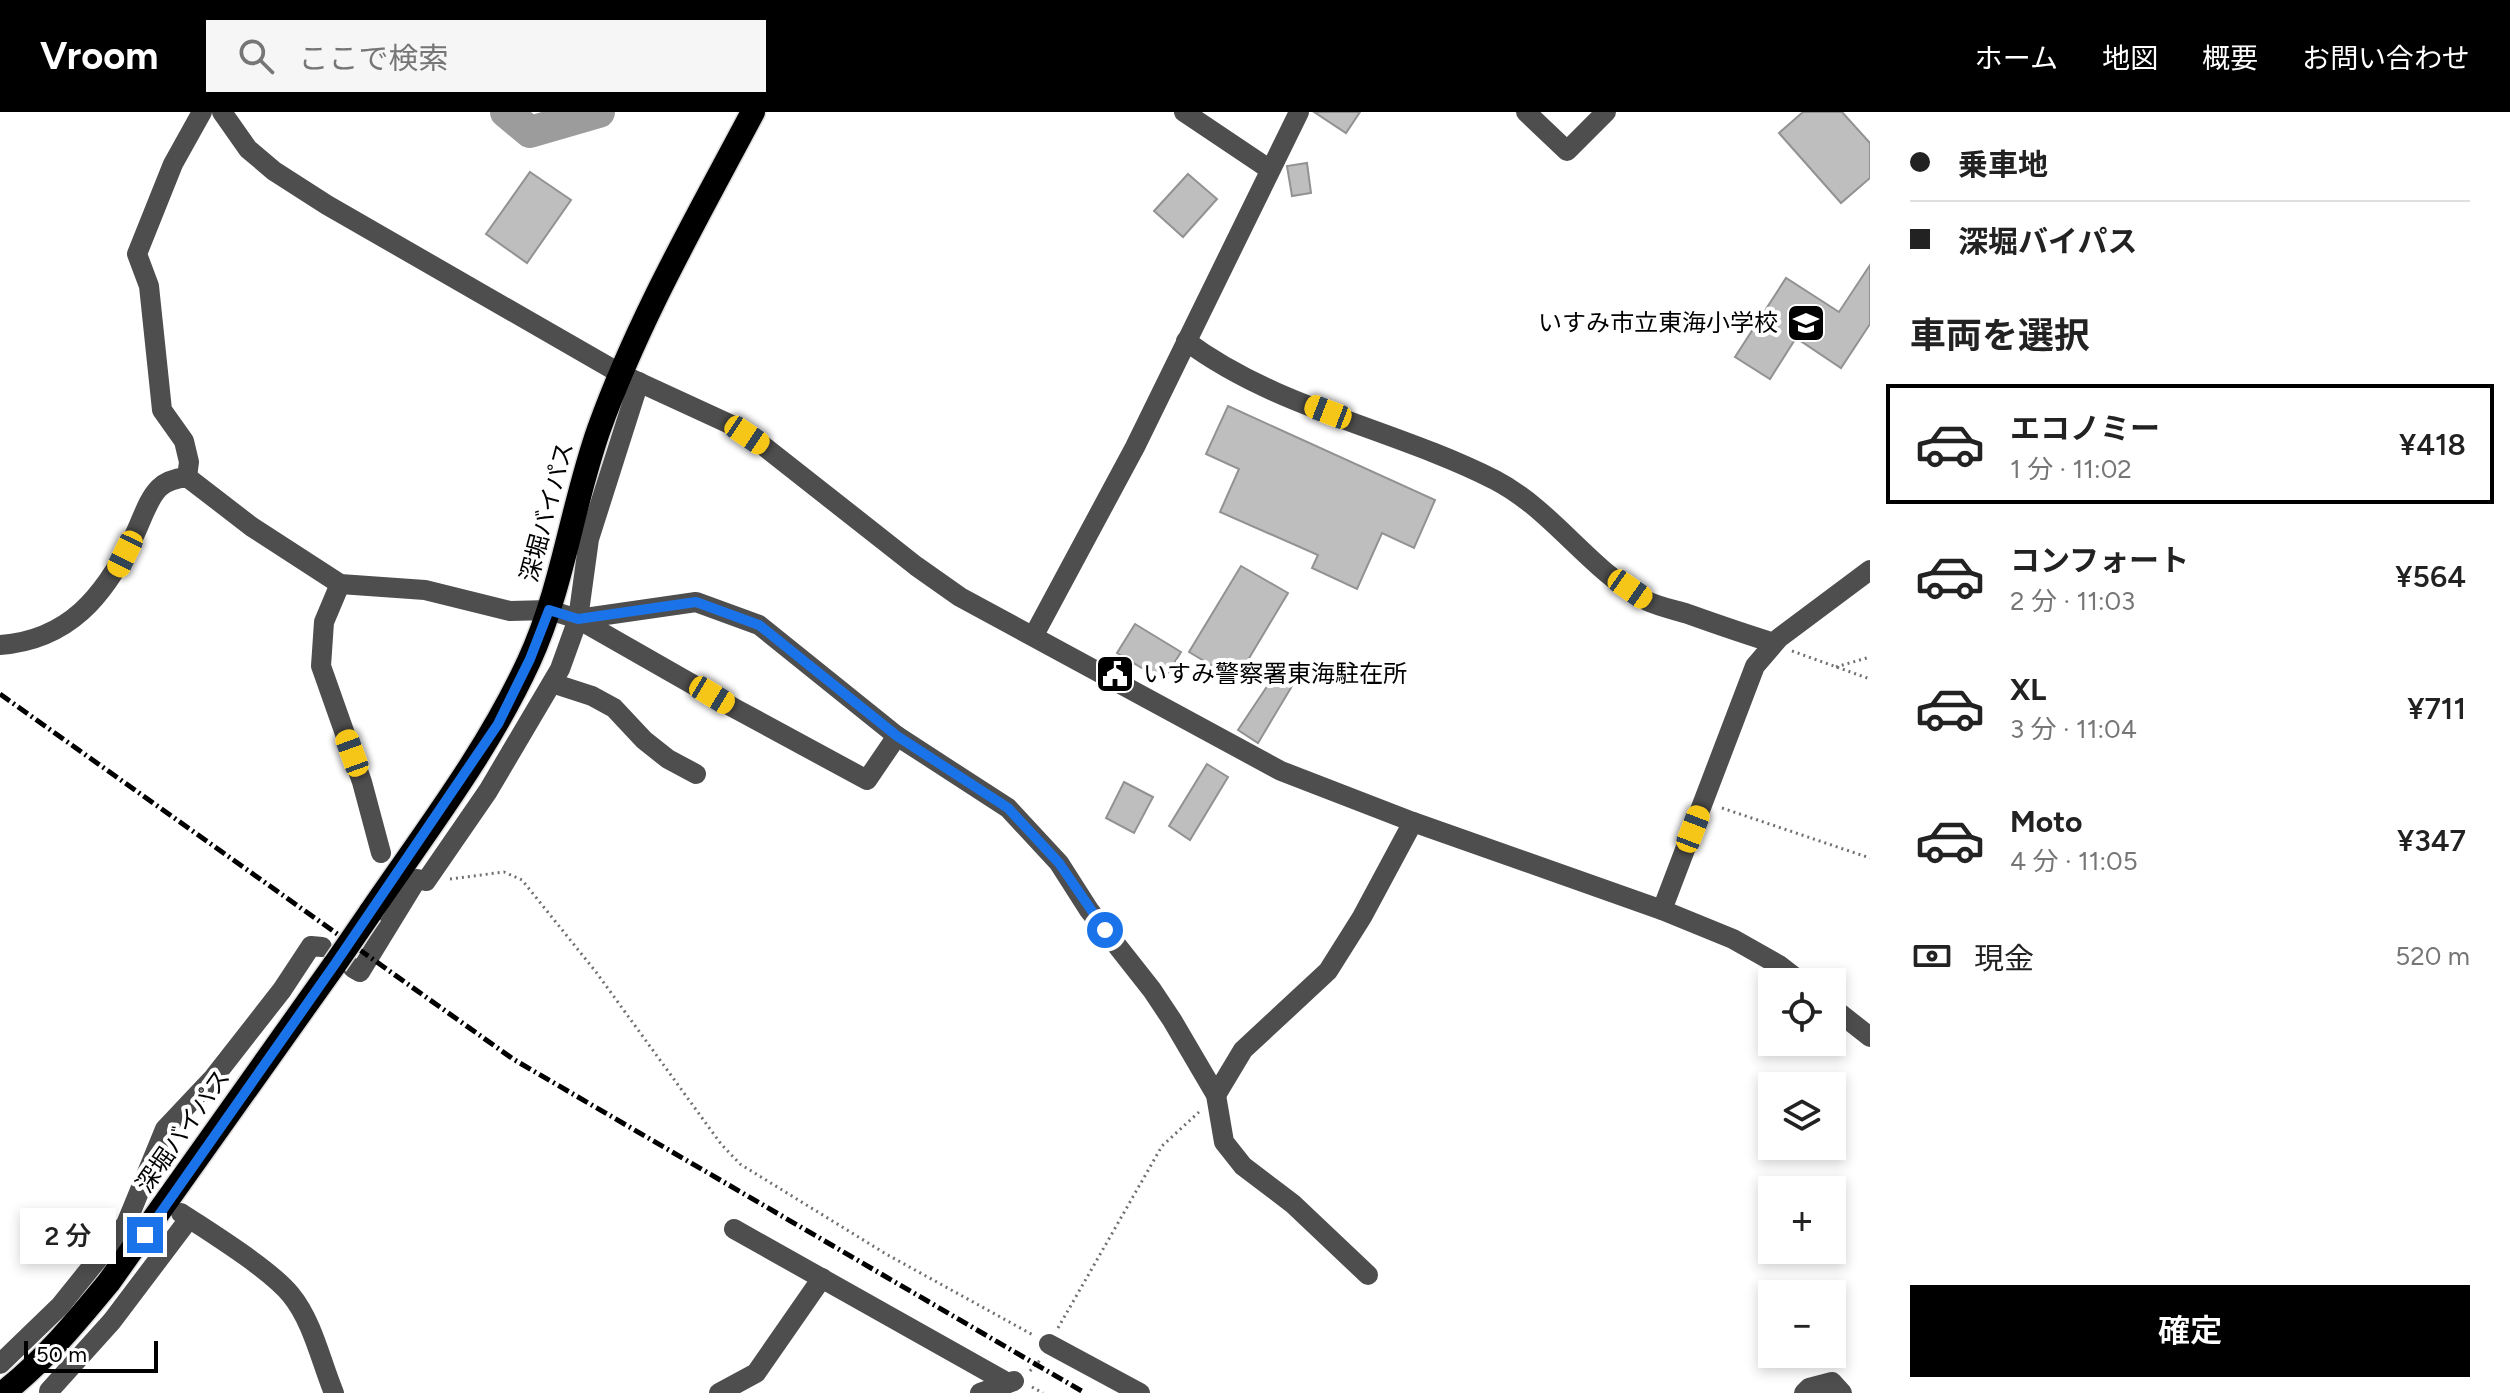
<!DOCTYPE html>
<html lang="ja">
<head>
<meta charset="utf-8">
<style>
	body { margin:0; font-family:Figtree,"Noto Sans JP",sans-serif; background:#f6f6f6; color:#222; height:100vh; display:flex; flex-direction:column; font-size:30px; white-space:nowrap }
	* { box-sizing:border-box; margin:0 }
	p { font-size:26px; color:#767676 }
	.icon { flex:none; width:44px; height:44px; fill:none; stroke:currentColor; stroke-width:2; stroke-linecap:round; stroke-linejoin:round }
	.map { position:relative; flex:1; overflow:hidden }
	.details { display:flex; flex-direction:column; background:#fff; width:640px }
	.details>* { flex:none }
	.banner { display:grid; align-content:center; height:176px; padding:0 40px; background:#fff }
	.buttons { position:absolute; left:1758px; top:856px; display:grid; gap:16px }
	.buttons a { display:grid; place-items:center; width:88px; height:88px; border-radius:0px; background:#fff; box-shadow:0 4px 12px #0003; font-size:40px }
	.scale { position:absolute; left:24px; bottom:20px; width:134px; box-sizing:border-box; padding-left:8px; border:4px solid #000; border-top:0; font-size:22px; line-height:28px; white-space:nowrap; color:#000; -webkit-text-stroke:6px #fff; paint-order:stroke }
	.end { position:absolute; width:36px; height:36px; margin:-18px; border:10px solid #1a73e8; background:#fff; box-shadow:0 0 0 4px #fff }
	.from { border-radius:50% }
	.bubble { position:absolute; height:56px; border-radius:0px; background:#fff; box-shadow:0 4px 12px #0003; font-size:26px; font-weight:600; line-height:56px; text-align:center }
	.car { position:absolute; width:24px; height:48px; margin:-24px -12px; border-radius:10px; box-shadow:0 0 6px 2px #0007; background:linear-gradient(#f5c518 24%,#345 0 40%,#f5c518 0 76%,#345 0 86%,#f5c518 0) }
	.banner b { display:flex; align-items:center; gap:28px; height:76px; font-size:30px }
	.banner b+b { border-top:2px solid #e0e0e0 }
	.banner i { width:20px; height:20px; background:#222 }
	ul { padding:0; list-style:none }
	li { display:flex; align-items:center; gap:24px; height:120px; margin:0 16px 12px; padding:0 24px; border:4px solid transparent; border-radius:0px }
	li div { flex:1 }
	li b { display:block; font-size:30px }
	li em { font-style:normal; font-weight:600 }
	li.current { border-color:#000 }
	li>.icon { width:72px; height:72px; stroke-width:1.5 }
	h2 { padding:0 40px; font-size:36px; line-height:96px }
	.pay { display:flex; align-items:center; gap:20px; height:88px; padding:0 40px; font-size:30px }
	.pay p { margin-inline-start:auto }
	.cta { display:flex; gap:16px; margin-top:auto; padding:16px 40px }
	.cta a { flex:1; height:92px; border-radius:0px; background:#000; color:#fff; font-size:32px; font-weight:600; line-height:92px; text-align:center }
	header { display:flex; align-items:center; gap:48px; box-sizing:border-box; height:112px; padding:0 40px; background:#000; color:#fff }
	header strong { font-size:38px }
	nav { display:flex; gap:44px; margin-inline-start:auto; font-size:28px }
	.search { width:560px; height:72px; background:#f6f6f6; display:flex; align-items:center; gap:20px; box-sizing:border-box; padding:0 28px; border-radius:0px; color:#767676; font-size:30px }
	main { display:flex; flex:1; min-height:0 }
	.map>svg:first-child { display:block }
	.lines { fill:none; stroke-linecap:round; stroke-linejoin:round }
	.river { stroke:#9c9c9c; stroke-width:32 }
	.building { fill:#bebebe; stroke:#929292; stroke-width:2 }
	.highway-casing { stroke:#dbdbdb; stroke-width:27 }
	.path { stroke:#707070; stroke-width:3; stroke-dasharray:2 4; stroke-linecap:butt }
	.minor { stroke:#4e4e4e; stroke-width:20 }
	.highway { stroke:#000; stroke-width:24 }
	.rail { stroke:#000; stroke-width:5; stroke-dasharray:12 4 2 4; stroke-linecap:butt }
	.highway-bridge-casing { stroke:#dbdbdb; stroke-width:27; stroke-linecap:butt }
	.highway-bridge { stroke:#000; stroke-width:24 }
	.route { stroke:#1a73e8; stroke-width:10 }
	.labels { text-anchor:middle; stroke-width:8; stroke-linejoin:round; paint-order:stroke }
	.poi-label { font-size:24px; fill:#000; stroke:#fff; text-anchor:end }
	.street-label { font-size:24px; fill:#000; stroke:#fff }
</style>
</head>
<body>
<header>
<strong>Vroom</strong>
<div class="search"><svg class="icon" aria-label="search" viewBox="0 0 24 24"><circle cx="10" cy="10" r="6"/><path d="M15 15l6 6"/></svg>ここで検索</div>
<nav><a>ホーム</a><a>地図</a><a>概要</a><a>お問い合わせ</a></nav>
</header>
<main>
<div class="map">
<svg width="1870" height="1281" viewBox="0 0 1870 1281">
	<rect width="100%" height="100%" fill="#fff"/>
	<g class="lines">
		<path class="river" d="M 506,0 L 530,20 L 599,0"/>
	</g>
	<g class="building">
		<path d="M 1314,0 L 1360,0 L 1346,21 Z"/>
		<path d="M 1803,0 L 1842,0 L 1870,31 L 1870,66 L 1841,91 L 1779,21 Z"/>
		<path d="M 1307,51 L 1311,81 L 1292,84 L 1287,54 Z"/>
		<path d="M 530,60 L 571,88 L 527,151 L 486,122 Z"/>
		<path d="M 1188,62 L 1217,87 L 1183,125 L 1154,99 Z"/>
		<path d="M 1870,153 L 1870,212 L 1841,256 L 1796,226 L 1770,267 L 1735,245 L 1786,166 L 1839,200 Z"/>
		<path d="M 1228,294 L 1435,388 L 1414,436 L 1382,421 L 1357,477 L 1312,456 L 1318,443 L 1220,400 L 1239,357 L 1206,342 Z"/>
		<path d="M 1241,454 L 1288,481 L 1236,568 L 1189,540 Z"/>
		<path d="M 1135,512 L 1181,540 L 1163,569 L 1117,541 Z"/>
		<path d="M 1278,558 L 1295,569 L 1258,631 L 1238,618 Z"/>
		<path d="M 1207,652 L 1228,665 L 1190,728 L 1169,714 Z"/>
		<path d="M 1124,670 L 1153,685 L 1134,721 L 1106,706 Z"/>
	</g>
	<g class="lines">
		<g class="highway-casing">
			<g id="highway">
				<path d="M 370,801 C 426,719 487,640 529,549 C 563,475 572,393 599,317 C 639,206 698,104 753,0"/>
				<path d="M 3,1281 C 44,1249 76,1210 109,1170 L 335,852"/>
			</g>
		</g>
		<g class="path">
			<path d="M 1792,539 L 1870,567"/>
			<path d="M 1836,555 L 1870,545"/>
			<path d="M 1722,696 L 1870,746"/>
			<path d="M 450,767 L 504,760 L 522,768 L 596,860 L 721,1032 L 740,1052 L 886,1142 L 1033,1223"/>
			<path d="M 1058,1216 L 1162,1034 L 1199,1000"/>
			<path d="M 1030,1259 L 1041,1247"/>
			<path d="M 1032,1275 L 1043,1281"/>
		</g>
		<g class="minor">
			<path d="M 222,0 L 248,37 L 274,59 L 327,93 L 621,262 L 734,314 L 761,332 L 916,454 L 960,485 L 1281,659 L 1413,710 L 1662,798 L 1733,827 L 1779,853 L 1801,870"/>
			<path d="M 1184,0 L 1269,57"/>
			<path d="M 1526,0 L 1567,39 L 1606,0"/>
			<path d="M 1186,229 C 1277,297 1395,317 1495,368 C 1553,398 1590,459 1647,489 C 1660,495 1675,498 1688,502 C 1716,512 1745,522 1774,531"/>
			<path d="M 187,365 L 189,350 L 184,329 L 162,298 L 149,174 L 137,142 L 173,52 L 202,0"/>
			<path d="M 340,472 L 324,510 L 321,554 L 362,670 L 381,741"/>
			<path d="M 578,507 L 696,490 L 759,513 L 897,624 L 1008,696 L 1059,751 L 1089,798 L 1152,878 L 1172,908 L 1216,983 L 1224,1030 L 1243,1054 L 1293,1092 L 1368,1163"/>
			<path d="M 1034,523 L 1135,335 L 1299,0"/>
			<path d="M 0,533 C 69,528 104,484 133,426 C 141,411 147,388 159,376 C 166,369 178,366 187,365 L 252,415 L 340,472 L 425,478 L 510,499 L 549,498 L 578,507 L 734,596 L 867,668 L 897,624"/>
			<path d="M 552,571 L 592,584 L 614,596 L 644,628 L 668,647 L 696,662"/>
			<path d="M 1662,798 L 1755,554 L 1779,526 L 1870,458"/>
			<path d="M 353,856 L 360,860 L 417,767 L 426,769 L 488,679 L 560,557 L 578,507 L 589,427 L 639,270"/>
			<path d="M 1832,895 L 1870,925"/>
			<path d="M 1216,983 L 1243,938 L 1328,859 L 1362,805 L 1413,710"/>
			<path d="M 181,1101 C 211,1121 270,1157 291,1183 C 313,1210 321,1250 334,1281"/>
			<path d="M 734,1117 L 1008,1271"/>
			<path d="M 1049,1232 L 1140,1281"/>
			<path d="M 0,1252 L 60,1194 L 126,1112 L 165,1017 L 214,965 L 282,878 L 311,834 L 322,835"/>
			<path d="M 49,1279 L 112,1209 L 189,1107"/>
			<path d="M 719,1281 L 756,1261 L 822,1166"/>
			<path d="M 980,1281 L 1014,1269"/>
			<path d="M 1804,1281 L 1809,1276 L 1832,1270 L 1842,1281"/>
		</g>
		<use href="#highway" class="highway"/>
		<path class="rail" d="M 0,582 L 513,947 L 1085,1281"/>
		<g class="highway-bridge-casing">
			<path id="highway-bridge" d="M 335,852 L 370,801"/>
		</g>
		<use href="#highway-bridge" class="highway-bridge"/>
	</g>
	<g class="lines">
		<path class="route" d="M 145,1123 L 335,852 L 498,612 L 530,547 L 549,498 L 578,507 L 696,490 L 759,513 L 897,624 L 1008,696 L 1059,751 L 1105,818"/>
	</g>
	<defs>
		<g id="school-square" transform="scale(2)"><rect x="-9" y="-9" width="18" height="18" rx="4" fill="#000" stroke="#fff"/><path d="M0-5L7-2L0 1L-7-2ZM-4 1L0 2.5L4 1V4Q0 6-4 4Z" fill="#fff"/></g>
		<g id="civic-square" transform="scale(2)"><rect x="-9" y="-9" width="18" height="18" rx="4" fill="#000" stroke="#fff"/><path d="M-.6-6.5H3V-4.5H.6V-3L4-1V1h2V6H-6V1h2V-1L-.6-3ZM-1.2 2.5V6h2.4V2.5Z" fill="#fff"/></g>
	</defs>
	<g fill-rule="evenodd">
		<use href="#school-square" x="1806" y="211"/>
		<use href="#civic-square" x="1115" y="562"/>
	</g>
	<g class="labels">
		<g class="poi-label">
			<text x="1778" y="219">いすみ市立東海小学校</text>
			<text x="1143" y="570" text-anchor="start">いすみ警察署東海駐在所</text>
		</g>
		<g class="street-label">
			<text transform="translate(547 400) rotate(-75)" y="8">深堀バイパス</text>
			<text transform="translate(183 1019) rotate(-55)" y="8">深堀バイパス</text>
		</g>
	</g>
</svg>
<div class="buttons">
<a><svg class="icon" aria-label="locate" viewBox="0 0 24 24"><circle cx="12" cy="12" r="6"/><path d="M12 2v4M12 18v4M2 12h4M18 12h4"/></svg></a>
<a><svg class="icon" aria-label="layers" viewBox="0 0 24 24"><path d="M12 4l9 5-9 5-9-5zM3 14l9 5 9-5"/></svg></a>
<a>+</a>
<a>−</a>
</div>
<div class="scale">50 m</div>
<i class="end from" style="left:1105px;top:818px"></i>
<i class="end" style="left:145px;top:1123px"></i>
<div class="bubble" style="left:20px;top:1096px;width:96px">2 分</div>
<i class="car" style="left:1328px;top:300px;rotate:291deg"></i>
<i class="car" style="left:747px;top:323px;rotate:124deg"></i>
<i class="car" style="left:125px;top:442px;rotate:206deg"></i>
<i class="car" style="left:1630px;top:477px;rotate:125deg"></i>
<i class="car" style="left:712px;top:583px;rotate:121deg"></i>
<i class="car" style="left:352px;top:641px;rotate:340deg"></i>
<i class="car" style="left:1693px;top:717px;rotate:21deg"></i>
</div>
<section class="details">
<div class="banner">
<b><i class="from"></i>乗車地</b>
<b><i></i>深堀バイパス</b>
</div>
<h2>車両を選択</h2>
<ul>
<li class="current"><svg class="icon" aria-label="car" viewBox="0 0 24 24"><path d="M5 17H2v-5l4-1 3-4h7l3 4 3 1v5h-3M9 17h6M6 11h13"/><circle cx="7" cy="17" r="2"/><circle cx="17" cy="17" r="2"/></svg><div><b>エコノミー</b><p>1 分 · 11:02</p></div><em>¥418</em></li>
<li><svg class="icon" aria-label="car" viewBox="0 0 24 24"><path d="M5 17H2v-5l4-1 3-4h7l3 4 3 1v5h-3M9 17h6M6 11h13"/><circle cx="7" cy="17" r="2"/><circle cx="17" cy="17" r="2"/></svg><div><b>コンフォート</b><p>2 分 · 11:03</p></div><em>¥564</em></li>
<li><svg class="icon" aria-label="car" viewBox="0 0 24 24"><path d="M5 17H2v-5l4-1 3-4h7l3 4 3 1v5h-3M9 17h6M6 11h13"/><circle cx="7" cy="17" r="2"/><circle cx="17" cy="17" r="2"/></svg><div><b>XL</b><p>3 分 · 11:04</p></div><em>¥711</em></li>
<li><svg class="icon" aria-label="car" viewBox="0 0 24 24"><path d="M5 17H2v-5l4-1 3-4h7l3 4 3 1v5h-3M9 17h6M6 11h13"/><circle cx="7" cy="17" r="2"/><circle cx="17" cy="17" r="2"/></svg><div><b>Moto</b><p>4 分 · 11:05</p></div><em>¥347</em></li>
</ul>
<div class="pay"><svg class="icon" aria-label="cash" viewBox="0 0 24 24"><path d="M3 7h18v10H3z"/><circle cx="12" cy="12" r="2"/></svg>現金<p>520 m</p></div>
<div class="cta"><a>確定</a></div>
</section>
</main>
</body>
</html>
